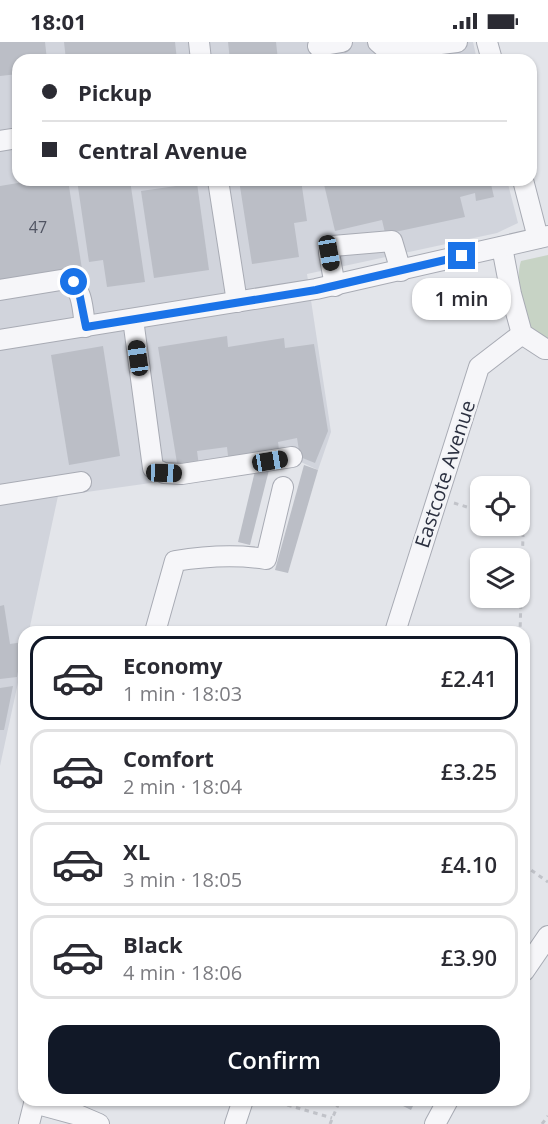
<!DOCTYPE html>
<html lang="en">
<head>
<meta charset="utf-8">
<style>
	body { margin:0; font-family:"Open Sans",sans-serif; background:#f2f2f3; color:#2b2b33; height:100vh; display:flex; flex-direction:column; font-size:22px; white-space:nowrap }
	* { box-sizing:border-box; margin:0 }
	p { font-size:20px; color:#7c7c81 }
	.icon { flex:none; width:33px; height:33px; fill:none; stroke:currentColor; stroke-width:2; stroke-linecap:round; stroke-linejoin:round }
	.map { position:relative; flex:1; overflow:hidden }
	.side { position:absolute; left:18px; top:584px; width:512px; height:480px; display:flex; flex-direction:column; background:#fff; border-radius:18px; box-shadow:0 2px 4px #0004 }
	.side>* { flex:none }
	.top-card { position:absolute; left:12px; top:12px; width:525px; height:132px; border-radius:18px; box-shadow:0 2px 4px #0004; display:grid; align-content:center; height:132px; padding:0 30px; background:#fff }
	.buttons { position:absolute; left:470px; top:434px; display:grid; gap:12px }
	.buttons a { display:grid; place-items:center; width:60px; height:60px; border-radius:12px; background:#fff; box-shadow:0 2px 4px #0004; font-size:30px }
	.end { position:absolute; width:27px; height:27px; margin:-14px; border:8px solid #1a73e8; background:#fff; box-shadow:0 0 0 3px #fff }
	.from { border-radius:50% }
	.bubble { position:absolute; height:42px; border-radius:18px; background:#fff; box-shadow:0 2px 4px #0004; font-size:20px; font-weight:600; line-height:42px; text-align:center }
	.car { position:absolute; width:18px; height:36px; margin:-18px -9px; border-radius:8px; box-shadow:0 0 4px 2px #0007; background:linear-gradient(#222 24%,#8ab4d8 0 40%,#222 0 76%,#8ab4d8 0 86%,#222 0) }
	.top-card b { display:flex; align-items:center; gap:21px; height:57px; font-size:22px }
	.top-card b+b { border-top:2px solid #e1e1e2 }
	.top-card i { width:15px; height:15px; background:#2b2b33 }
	ul { padding:10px 0 0; list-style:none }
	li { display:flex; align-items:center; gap:18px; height:84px; margin:0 12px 9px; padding:0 18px; border:3px solid #e1e1e2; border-radius:18px }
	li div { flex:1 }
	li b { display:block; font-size:22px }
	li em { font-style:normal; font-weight:600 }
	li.selected { border-color:#111827 }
	li>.icon { width:54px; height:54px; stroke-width:1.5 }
	.action { display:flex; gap:12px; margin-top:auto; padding:12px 30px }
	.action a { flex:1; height:69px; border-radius:18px; background:#111827; color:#fff; font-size:24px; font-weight:600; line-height:69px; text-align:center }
	.status { display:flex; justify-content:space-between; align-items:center; height:42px; padding:0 30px; background:#fff; direction:ltr }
	.status svg { height:16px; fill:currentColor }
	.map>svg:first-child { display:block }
	.built { fill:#d1d4dc }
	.green { fill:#c7d3c5 }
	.building { fill:#bbbec6 }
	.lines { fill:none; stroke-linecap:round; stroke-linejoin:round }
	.minor-casing { stroke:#a8abb4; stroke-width:22 }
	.path { stroke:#c1c3c9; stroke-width:3; stroke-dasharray:4.5 4.5; stroke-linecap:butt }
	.minor { stroke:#f6f6f9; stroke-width:20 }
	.route { stroke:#1a73e8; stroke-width:8 }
	.labels { text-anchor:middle; stroke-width:5; stroke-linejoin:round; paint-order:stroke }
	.number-label { font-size:16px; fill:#505462 }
	.street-label { font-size:20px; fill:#2c3141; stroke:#f3f4f7 }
</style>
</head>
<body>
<div class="status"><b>18:01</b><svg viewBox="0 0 49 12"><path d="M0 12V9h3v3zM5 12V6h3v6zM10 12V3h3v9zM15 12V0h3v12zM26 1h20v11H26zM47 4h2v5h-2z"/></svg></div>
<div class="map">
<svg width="548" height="1082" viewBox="0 0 548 1082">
	<rect width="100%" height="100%" fill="#e3e5ea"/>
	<path class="built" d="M 0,0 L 473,0 L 477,18 L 18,18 L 18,138 L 507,138 L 518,181 L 497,191 L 307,232 L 331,390 L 318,428 L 301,420 L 58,454 L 29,589 L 24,590 L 24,613 L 0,724 Z"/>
	<path class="green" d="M 548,213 L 548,298 C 544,295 539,293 535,290 C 521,278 515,236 521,219 Z"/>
	<g class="building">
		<path d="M 0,0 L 45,0 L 47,18 L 18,18 L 18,32 L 0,34 Z"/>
		<path d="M 64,0 L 175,0 L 177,18 L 66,18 Z"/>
		<path d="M 228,0 L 276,0 L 278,18 L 230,18 Z"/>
		<path d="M 36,138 L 68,138 L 82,227 L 0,240 L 0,144 Z"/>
		<path d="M 77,138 L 130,138 L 145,240 L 107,245 L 103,218 L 89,220 Z"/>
		<path d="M 239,138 L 301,138 L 307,179 L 294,181 L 299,215 L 252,222 Z"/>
		<path d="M 323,138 L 490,138 L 494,155 L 476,159 L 475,151 L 460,155 L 465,175 L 395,190 L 386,195 L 382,178 L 335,189 Z"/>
		<path d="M 197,141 L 209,228 L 154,236 L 141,149 Z"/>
		<path d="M 227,294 L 228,305 L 284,296 L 285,306 L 314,302 L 328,389 L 315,421 L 300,415 L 297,396 L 278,400 L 280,415 L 229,423 L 227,405 L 197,409 L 199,424 L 178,427 L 158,305 Z"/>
		<path d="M 103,304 L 120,414 L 69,423 L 51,313 Z"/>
		<path d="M 304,423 L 318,428 L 288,531 L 275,528 Z"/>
		<path d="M 269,428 L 250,503 L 238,500 L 255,429 Z"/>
		<path d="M 4,563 L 10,602 L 23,600 L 17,635 L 0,637 L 0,564 Z"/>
		<path d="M 13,644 L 4,688 L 0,688 L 0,646 Z"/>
		<path d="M 399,1058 L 416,1058 L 411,1068 L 397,1061 Z"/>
	</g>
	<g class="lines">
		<g class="minor-casing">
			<g id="minor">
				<path d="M 199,0 L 201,18"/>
				<path d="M 378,0 L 386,7 L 391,8 L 457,0"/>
				<path d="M 487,0 L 492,18"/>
				<path d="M 318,4 L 342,0"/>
				<path d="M 0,99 L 18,96"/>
				<path d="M 218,138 L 237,260"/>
				<path d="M 523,138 L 538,196"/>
				<path d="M 502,205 L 511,252 L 522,292 L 545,307 L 548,307"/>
				<path d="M 335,244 L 329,211 L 333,204 L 392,199 L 401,229"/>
				<path d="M 0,248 L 67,237 C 83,245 83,270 85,285"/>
				<path d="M 133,277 L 153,426 L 164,431 L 182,432 L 292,415"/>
				<path d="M 0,298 L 316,247 L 548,194"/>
				<path d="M 0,453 L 81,440"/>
				<path d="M 155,590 L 175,519 C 206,514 234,512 266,517 L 283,445"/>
				<path d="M 395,590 L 479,325 L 522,292"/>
				<path d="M 524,929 L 548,894"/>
				<path d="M 34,1061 L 78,1073 L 99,1082"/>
				<path d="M 29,1082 L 35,1058"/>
				<path d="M 235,1082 L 243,1058"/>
				<path d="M 435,1082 L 448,1058"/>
			</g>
		</g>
		<g class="path">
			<path d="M 454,461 L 480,469"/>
			<path d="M 519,482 L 523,494 L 520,590"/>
			<path d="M 524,823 L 548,840"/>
			<path d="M 270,1058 L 332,1076"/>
			<path d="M 330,1082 L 340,1058"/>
			<path d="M 542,1082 L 548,1074"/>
		</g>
		<use href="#minor" class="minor"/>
	</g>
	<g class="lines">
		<path class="route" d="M 74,240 L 79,250 L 86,285 L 316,248 L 462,214"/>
	</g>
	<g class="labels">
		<g class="number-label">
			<text x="38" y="191">47</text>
		</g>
		<g class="street-label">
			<text transform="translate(445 432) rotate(-72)" y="7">Eastcote Avenue</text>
		</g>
	</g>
</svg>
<div class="buttons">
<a><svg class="icon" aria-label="locate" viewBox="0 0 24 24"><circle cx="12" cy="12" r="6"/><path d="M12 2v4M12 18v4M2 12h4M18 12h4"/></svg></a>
<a><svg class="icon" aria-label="layers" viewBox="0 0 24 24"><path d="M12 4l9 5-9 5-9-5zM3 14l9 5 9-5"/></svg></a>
</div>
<i class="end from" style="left:74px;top:240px"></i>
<i class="end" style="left:462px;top:214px"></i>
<div class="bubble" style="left:412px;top:236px;width:99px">1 min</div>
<i class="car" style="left:329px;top:211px;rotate:170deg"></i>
<i class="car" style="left:138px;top:316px;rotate:352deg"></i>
<i class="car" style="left:270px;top:419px;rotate:81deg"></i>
<i class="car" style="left:164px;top:431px;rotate:92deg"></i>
<div class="top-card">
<b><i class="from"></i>Pickup</b>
<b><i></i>Central Avenue</b>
</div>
<section class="side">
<ul>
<li class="selected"><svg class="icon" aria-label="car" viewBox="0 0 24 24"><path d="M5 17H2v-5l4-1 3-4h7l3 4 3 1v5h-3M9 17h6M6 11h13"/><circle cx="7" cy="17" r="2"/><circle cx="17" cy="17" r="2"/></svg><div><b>Economy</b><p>1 min · 18:03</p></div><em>£2.41</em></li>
<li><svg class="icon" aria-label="car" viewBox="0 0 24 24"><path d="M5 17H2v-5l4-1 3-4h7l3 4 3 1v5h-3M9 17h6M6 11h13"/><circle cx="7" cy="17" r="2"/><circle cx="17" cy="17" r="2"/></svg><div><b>Comfort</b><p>2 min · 18:04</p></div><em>£3.25</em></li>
<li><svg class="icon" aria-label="car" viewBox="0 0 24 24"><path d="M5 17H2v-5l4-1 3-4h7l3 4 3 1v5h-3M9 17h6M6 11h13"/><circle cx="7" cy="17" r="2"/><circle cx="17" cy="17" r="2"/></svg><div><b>XL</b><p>3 min · 18:05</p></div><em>£4.10</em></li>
<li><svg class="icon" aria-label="car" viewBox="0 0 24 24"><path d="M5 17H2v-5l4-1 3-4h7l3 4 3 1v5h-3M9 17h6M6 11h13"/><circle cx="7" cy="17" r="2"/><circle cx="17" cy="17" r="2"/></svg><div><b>Black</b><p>4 min · 18:06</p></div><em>£3.90</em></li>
</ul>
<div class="action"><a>Confirm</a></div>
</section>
</div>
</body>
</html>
